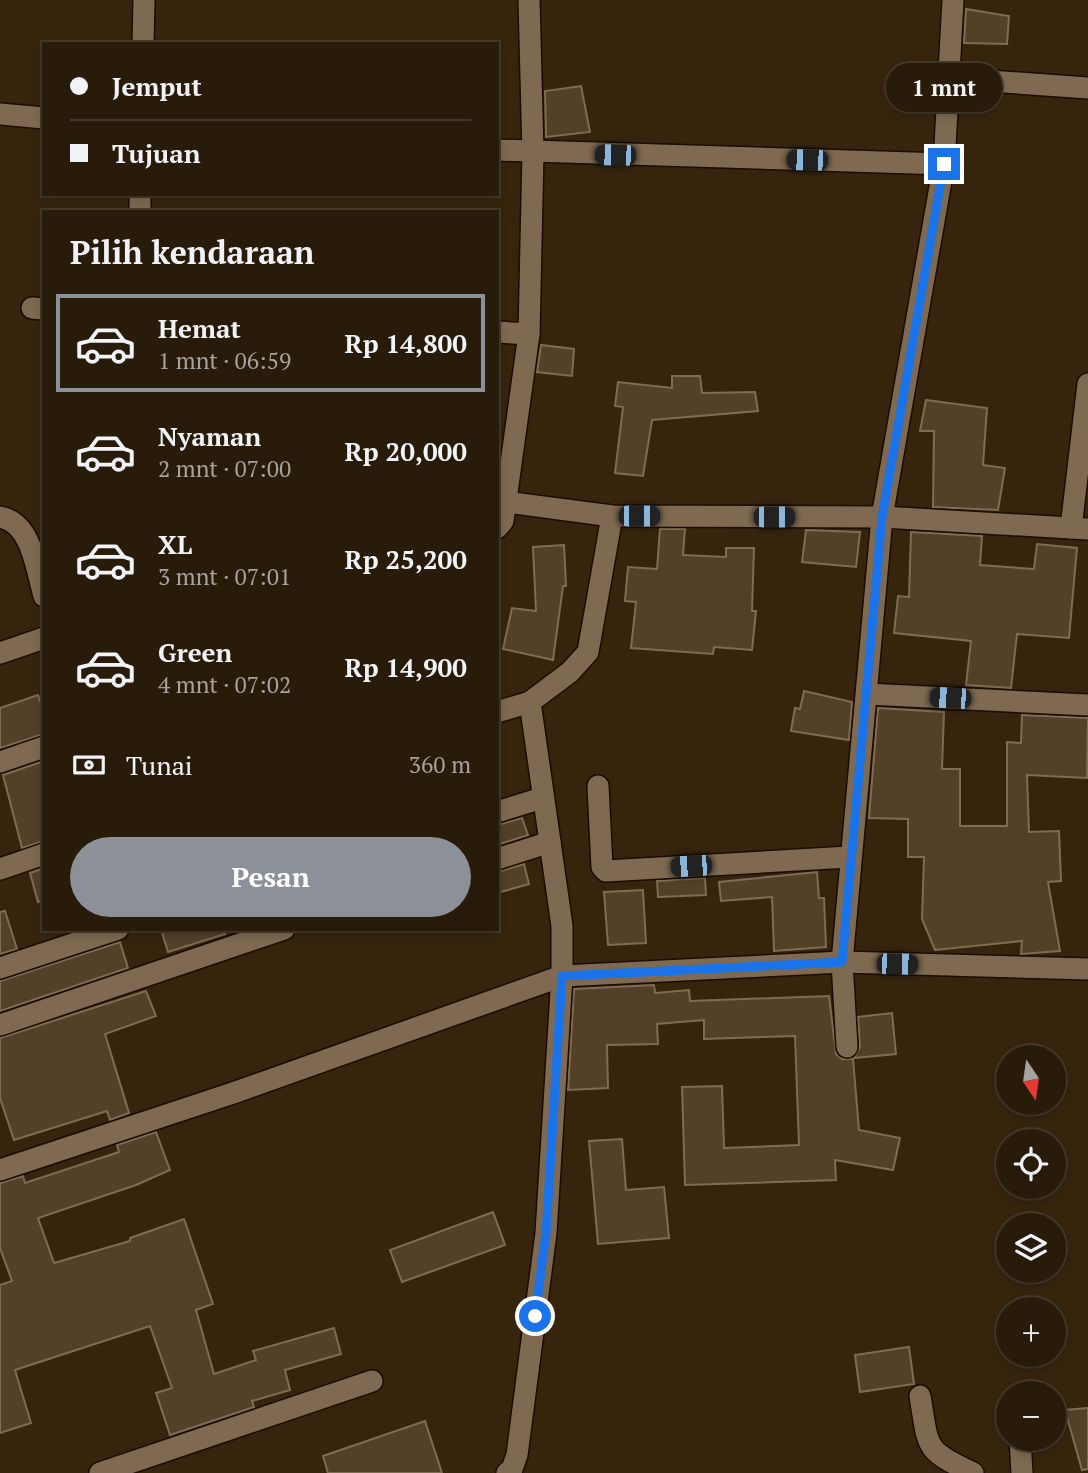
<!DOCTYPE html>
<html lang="id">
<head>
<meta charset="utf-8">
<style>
	body { margin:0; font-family:"PT Serif",serif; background:#342818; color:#f1f3f6; height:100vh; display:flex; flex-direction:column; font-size:26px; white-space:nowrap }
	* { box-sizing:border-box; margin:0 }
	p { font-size:23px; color:#a5a19c }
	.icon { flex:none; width:38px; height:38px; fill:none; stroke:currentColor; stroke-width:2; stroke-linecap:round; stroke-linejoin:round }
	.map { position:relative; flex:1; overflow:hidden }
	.drawer { position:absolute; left:42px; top:210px; width:457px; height:721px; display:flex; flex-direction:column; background:#281b0a; border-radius:0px; box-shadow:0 4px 10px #0003,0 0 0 2px #44392b }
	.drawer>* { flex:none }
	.guide { position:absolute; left:42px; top:42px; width:457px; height:154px; border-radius:0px; box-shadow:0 4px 10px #0003,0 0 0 2px #44392b; display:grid; align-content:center; height:154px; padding:0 28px; background:#281b0a }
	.needle { width:46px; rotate:167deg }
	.tools { position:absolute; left:996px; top:1045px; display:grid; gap:14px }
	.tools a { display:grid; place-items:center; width:70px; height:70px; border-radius:50%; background:#281b0a; box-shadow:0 4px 10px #0003,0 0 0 2px #44392b; font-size:35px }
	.end { position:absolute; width:32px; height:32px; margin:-16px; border:9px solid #1a73e8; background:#fff; box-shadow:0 0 0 4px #fff }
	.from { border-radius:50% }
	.bubble { position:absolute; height:49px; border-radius:24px; background:#281b0a; box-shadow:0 4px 10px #0003,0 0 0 2px #44392b; font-size:23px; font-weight:600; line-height:49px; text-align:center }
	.car { position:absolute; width:21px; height:42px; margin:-21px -10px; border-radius:9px; box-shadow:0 0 5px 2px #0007; background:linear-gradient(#222 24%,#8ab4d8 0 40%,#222 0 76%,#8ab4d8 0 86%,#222 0) }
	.guide b { display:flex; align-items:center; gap:24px; height:66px; font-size:26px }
	.guide b+b { border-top:2px solid #44392b }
	.guide i { width:18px; height:18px; background:#f1f3f6 }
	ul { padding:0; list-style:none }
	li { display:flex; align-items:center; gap:21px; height:98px; margin:0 14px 10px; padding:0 14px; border:4px solid transparent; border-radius:0px }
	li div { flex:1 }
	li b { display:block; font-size:26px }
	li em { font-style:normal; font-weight:600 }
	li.current { border-color:#8c9099 }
	li>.icon { width:63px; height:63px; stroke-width:1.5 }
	h2 { padding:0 28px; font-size:32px; line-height:84px }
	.pay { display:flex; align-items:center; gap:18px; height:77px; padding:0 28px; font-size:26px }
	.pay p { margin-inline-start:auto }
	.button { display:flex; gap:14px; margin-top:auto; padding:14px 28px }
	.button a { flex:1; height:80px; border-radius:42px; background:#8c9099; color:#fff; font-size:28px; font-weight:600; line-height:80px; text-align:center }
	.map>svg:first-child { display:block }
	.building { fill:#534029; stroke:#806b53; stroke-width:2 }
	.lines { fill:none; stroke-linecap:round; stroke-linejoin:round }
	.street-casing { stroke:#1c0c00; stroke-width:24 }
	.street { stroke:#7f6a51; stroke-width:21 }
	.route { stroke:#1a73e8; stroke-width:9 }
</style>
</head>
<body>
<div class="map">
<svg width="1088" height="1473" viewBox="0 0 1088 1473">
	<rect width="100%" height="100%" fill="#36240d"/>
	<g class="building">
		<path d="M 966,9 L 1009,16 L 1007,44 L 964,43 Z"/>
		<path d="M 581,86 L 590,132 L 546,137 L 545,91 Z"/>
		<path d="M 541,345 L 574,349 L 572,376 L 537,372 Z"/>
		<path d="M 672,376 L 700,376 L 702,393 L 755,392 L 758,411 L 652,420 L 643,476 L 615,473 L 623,407 L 615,406 L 618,382 L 672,388 Z"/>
		<path d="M 926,400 L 987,408 L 983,465 L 1005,468 L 998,510 L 933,507 L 934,431 L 920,431 Z"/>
		<path d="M 660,529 L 685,529 L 683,555 L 726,557 L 726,548 L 754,548 L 752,611 L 756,611 L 752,650 L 714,647 L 713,654 L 631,648 L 636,602 L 625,601 L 628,567 L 657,569 Z"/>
		<path d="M 806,530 L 860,532 L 856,567 L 802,562 Z"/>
		<path d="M 911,532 L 982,536 L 980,565 L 1034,569 L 1037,544 L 1077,548 L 1069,638 L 1017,634 L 1011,688 L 966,685 L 971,641 L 894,633 L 898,596 L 909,597 Z"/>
		<path d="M 564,545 L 566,586 L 563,586 L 553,660 L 503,649 L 512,608 L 536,611 L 533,547 Z"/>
		<path d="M 804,691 L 852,702 L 849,740 L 791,731 L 795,708 L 800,709 Z"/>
		<path d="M 38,695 L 44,712 L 44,734 L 0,748 L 0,708 Z"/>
		<path d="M 878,708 L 944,712 L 942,769 L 960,769 L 960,826 L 1007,826 L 1007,742 L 1021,743 L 1022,715 L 1088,718 L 1087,778 L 1027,775 L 1029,832 L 1059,831 L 1061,881 L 1048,882 L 1060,951 L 1021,954 L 1022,941 L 935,950 L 922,919 L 924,857 L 908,857 L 908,819 L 869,818 Z"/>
		<path d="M 44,761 L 44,841 L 22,848 L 3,775 Z"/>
		<path d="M 522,818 L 528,835 L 497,845 L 497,825 Z"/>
		<path d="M 524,864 L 529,884 L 497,893 L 497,872 Z"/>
		<path d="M 44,868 L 44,901 L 38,902 L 30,873 Z"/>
		<path d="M 817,872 L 819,898 L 824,898 L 826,947 L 774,951 L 772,897 L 721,901 L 719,882 Z"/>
		<path d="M 705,878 L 706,895 L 658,897 L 657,881 Z"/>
		<path d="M 643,890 L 646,943 L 608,945 L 604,892 Z"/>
		<path d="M 5,911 L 17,949 L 0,954 L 0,912 Z"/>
		<path d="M 161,929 L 224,929 L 225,934 L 168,952 Z"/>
		<path d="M 120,942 L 128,968 L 0,1011 L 0,981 Z"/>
		<path d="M 654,985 L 655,993 L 689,990 L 690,1001 L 829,996 L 836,1054 L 842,1059 L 853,1059 L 859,1130 L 900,1138 L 893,1170 L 835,1160 L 836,1180 L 685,1185 L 682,1087 L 722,1086 L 724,1148 L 799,1145 L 795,1036 L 704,1039 L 704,1020 L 657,1024 L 658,1044 L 607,1045 L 608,1088 L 568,1090 L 574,989 Z"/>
		<path d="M 146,991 L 156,1016 L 105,1034 L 129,1113 L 110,1120 L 107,1111 L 14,1140 L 0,1098 L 0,1038 Z"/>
		<path d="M 892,1013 L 896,1054 L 854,1058 L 860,1047 L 858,1017 Z"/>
		<path d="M 156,1132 L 170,1170 L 136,1185 L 38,1218 L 54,1263 L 130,1241 L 130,1238 L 184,1219 L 213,1304 L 196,1310 L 214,1374 L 256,1360 L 253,1351 L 334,1328 L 341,1354 L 285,1370 L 290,1390 L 252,1401 L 254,1407 L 170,1435 L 156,1393 L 172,1388 L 150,1326 L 15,1370 L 31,1423 L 0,1433 L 0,1285 L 12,1281 L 0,1248 L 0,1183 L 23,1176 L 25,1183 L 119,1152 L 117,1145 Z"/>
		<path d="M 622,1139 L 626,1190 L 664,1187 L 669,1238 L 598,1244 L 589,1141 Z"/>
		<path d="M 493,1212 L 505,1245 L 402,1282 L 390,1250 Z"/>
		<path d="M 909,1347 L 914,1384 L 860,1392 L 855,1355 Z"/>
		<path d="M 1088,1408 L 1088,1469 L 1082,1470 L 1065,1410 Z"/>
		<path d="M 425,1421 L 442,1473 L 328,1473 L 323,1456 Z"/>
	</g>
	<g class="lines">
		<g class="street-casing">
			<g id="street">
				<path d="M 143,44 L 144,0"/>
				<path d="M 947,78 L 1088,88"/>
				<path d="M 0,114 L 44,118"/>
				<path d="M 497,150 L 944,164"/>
				<path d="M 140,212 L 140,194"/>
				<path d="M 32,308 L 44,309"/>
				<path d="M 497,332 L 529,334"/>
				<path d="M 506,502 L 612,516 L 882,517 L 1088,529"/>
				<path d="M 0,517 C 32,523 36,569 44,596"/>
				<path d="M 497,528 L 503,521 L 529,334 L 533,153 L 529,0"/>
				<path d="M 1071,528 L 1088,384"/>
				<path d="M 0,653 L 44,638"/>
				<path d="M 867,694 L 1088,705"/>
				<path d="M 497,712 L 530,702 L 570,672 L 588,652 L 612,516"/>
				<path d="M 0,762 L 44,747"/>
				<path d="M 598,786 L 602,867 L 606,871 L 849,857"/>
				<path d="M 497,812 L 542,798"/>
				<path d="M 497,859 L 550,842"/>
				<path d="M 0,869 L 44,854"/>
				<path d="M 0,968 L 118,929"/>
				<path d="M 0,1025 L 284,929"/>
				<path d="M 847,1047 L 842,962 L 882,517 L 944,164 L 953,0"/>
				<path d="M 0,1170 L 233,1093 L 562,976 L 842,962 L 1088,969"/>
				<path d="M 920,1396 C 929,1449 923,1449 973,1473"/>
				<path d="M 1020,1438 L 1022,1473"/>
				<path d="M 100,1473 L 372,1381"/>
				<path d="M 507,1473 L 512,1469 L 517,1455 L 546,1233 L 562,976 L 562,926 L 530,702"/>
			</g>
		</g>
		<use href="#street" class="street"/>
	</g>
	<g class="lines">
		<path class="route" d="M 535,1316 L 546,1233 L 562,976 L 842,962 L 882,517 L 944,164"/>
	</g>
</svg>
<div class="tools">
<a><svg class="needle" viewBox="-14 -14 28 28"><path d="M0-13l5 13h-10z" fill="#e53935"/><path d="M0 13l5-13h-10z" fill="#a5a19c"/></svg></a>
<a><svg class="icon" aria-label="locate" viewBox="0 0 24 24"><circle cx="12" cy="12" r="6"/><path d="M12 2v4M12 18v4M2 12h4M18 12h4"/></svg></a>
<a><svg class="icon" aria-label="layers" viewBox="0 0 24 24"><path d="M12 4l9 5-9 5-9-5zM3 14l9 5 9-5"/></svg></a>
<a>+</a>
<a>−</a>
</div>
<i class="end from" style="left:535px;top:1316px"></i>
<i class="end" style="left:944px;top:164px"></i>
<div class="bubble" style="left:886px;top:63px;width:116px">1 mnt</div>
<i class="car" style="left:615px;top:155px;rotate:271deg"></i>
<i class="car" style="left:807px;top:160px;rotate:271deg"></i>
<i class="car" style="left:639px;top:516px;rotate:90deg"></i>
<i class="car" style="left:774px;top:517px;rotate:90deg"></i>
<i class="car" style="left:950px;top:698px;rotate:273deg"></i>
<i class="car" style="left:691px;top:866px;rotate:267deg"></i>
<i class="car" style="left:897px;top:964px;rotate:91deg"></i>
<div class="guide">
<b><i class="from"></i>Jemput</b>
<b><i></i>Tujuan</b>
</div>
<section class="drawer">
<h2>Pilih kendaraan</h2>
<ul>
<li class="current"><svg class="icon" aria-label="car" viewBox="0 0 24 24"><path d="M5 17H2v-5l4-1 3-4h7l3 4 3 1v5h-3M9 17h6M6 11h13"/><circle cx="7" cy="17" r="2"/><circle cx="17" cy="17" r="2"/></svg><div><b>Hemat</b><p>1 mnt · 06:59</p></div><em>Rp 14,800</em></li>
<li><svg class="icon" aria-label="car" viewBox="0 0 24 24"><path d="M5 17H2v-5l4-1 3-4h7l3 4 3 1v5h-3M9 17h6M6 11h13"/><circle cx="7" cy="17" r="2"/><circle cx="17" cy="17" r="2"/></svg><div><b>Nyaman</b><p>2 mnt · 07:00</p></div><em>Rp 20,000</em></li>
<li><svg class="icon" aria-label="car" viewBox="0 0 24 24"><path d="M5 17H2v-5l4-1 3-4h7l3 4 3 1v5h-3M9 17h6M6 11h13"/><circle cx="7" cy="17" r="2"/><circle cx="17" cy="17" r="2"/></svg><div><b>XL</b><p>3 mnt · 07:01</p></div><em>Rp 25,200</em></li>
<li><svg class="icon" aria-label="car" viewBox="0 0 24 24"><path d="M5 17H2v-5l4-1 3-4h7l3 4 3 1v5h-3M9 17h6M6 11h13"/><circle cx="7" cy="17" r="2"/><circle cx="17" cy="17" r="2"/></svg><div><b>Green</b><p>4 mnt · 07:02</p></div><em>Rp 14,900</em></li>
</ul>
<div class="pay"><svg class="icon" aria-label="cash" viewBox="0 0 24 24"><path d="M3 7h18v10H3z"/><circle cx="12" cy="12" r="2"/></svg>Tunai<p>360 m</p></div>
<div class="button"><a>Pesan</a></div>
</section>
</div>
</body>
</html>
